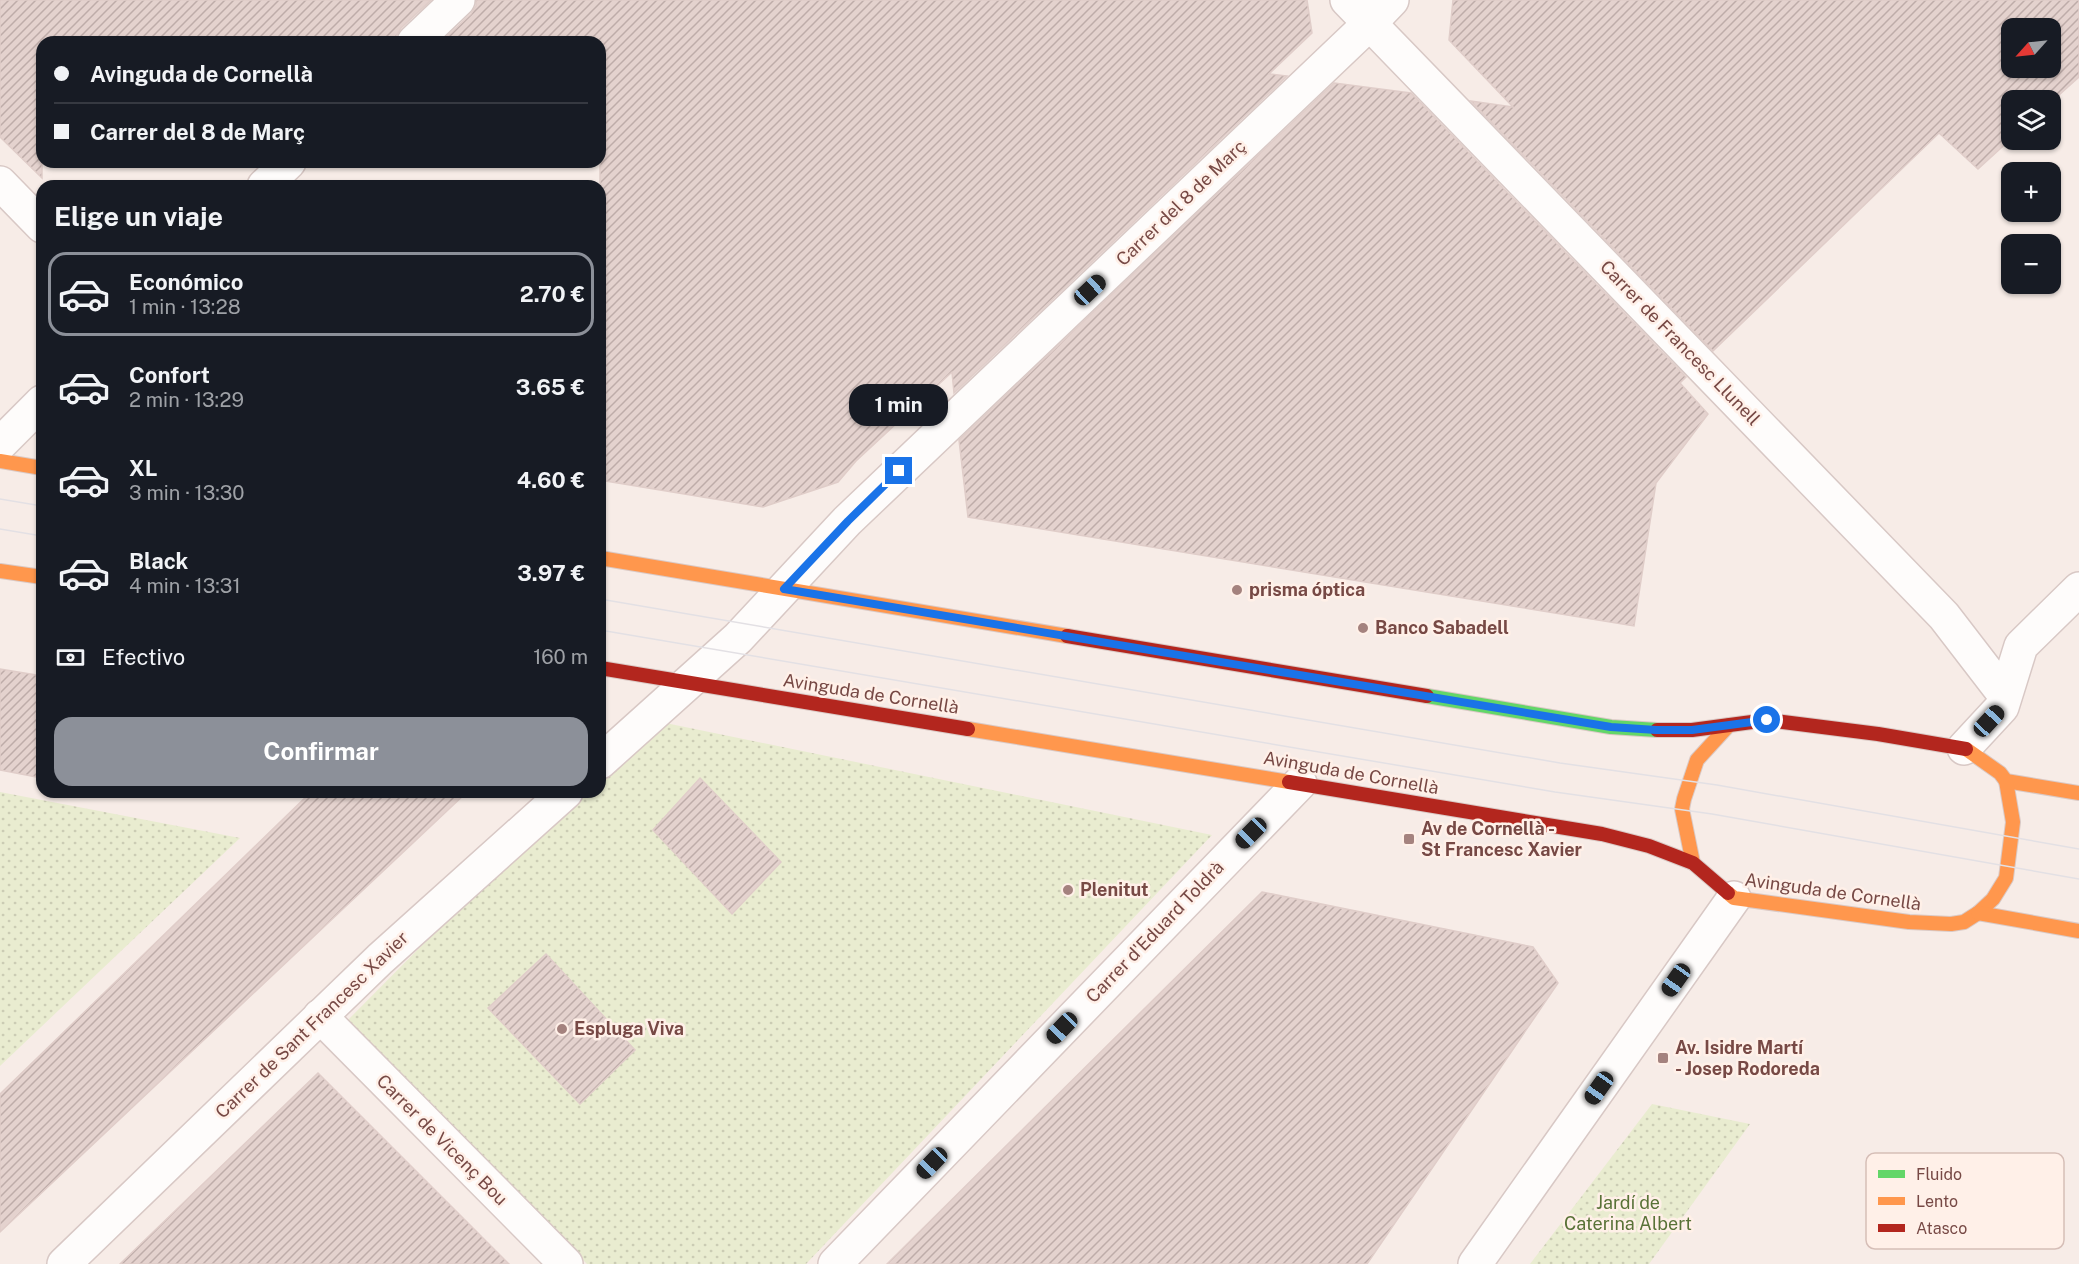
<!DOCTYPE html>
<html lang="es">
<head>
<meta charset="utf-8">
<style>
	body { margin:0; font-family:"Public Sans",sans-serif; background:#242831; color:#f1f3f6; height:100vh; display:flex; flex-direction:column; font-size:22px; white-space:nowrap }
	* { box-sizing:border-box; margin:0 }
	p { font-size:20px; color:#9ea1a6 }
	.icon { flex:none; width:33px; height:33px; fill:none; stroke:currentColor; stroke-width:2; stroke-linecap:round; stroke-linejoin:round }
	.map { position:relative; flex:1; overflow:hidden }
	.drawer { position:absolute; left:36px; top:180px; width:570px; height:618px; display:flex; flex-direction:column; background:#171b24; border-radius:18px; box-shadow:0 2px 4px #0004 }
	.drawer>* { flex:none }
	.hud { position:absolute; left:36px; top:36px; width:570px; height:132px; border-radius:18px; box-shadow:0 2px 4px #0004; display:grid; align-content:center; height:132px; padding:0 18px; background:#171b24 }
	.needle { width:39px; rotate:243deg }
	.controls { position:absolute; left:2001px; top:18px; display:grid; gap:12px }
	.controls a { display:grid; place-items:center; width:60px; height:60px; border-radius:12px; background:#171b24; box-shadow:0 2px 4px #0004; font-size:30px }
	.end { position:absolute; width:27px; height:27px; margin:-14px; border:8px solid #1a73e8; background:#fff; box-shadow:0 0 0 3px #fff }
	.from { border-radius:50% }
	.bubble { position:absolute; height:42px; border-radius:18px; background:#171b24; box-shadow:0 2px 4px #0004; font-size:20px; font-weight:700; line-height:42px; text-align:center }
	.car { position:absolute; width:18px; height:36px; margin:-18px -9px; border-radius:8px; box-shadow:0 0 4px 2px #0007; background:linear-gradient(#222 24%,#8ab4d8 0 40%,#222 0 76%,#8ab4d8 0 86%,#222 0) }
	.hud b { display:flex; align-items:center; gap:21px; height:57px; font-size:22px }
	.hud b+b { border-top:2px solid #363941 }
	.hud i { width:15px; height:15px; background:#f1f3f6 }
	ul { padding:0; list-style:none }
	li { display:flex; align-items:center; gap:18px; height:84px; margin:0 12px 9px; padding:0 6px; border:3px solid transparent; border-radius:18px }
	li div { flex:1 }
	li b { display:block; font-size:22px }
	li em { font-style:normal; font-weight:700 }
	li.current { border-color:#8c9099 }
	li>.icon { width:54px; height:54px; stroke-width:1.5 }
	h2 { padding:0 18px; font-size:27px; line-height:72px }
	.pay { display:flex; align-items:center; gap:15px; height:66px; padding:0 18px; font-size:22px }
	.pay p { margin-inline-start:auto }
	.action { display:flex; gap:12px; margin-top:auto; padding:12px 18px }
	.action a { flex:1; height:69px; border-radius:18px; background:#8c9099; color:#fff; font-size:24px; font-weight:700; line-height:69px; text-align:center }
	.map>svg:first-child { display:block }
	.park { fill:url(#park-dots) }
	.building { fill:url(#building-hatch); stroke:#e0cdc9; stroke-width:1.5; fill-rule:evenodd }
	.lines { fill:none; stroke-linecap:round; stroke-linejoin:round }
	.street-casing { stroke:#d8c8c5; stroke-width:36 }
	.fast-casing { stroke:#dac9c5; stroke-width:16 }
	.slow-casing { stroke:#dac9c5; stroke-width:16 }
	.jam-casing { stroke:#dac9c5; stroke-width:16 }
	.street { stroke:#fefcfb; stroke-width:33 }
	.fast { stroke:#63d668; stroke-width:14 }
	.slow { stroke:#ff974d; stroke-width:14 }
	.jam { stroke:#b3261e; stroke-width:14 }
	.tram { stroke:#e3e0e4; stroke-width:1.5 }
	.route { stroke:#1a73e8; stroke-width:8 }
	.poi-dot { fill:#a4827e; stroke:#fff0e8; stroke-width:2 }
	.labels { text-anchor:middle; stroke-width:5; stroke-linejoin:round; paint-order:stroke }
	.street-label { font-size:18px; fill:#774945; stroke:#fff0e8 }
	.poi-label { font-size:18px; font-weight:bold; fill:#774945; stroke:#fff0e8; text-anchor:start }
	.park-label { font-size:18px; fill:#597237; stroke:#fff0e8 }
	.key { fill:#fff0e8; stroke:#d6beb7; stroke-width:1.5 }
	.key-label { font-size:16px; fill:#774945 }
</style>
</head>
<body>
<div class="map">
<svg width="2079" height="1264" viewBox="0 0 2079 1264">
	<defs>
		<pattern id="park-dots" width="8" height="8" patternUnits="userSpaceOnUse" patternTransform="scale(1.5)"><rect width="8" height="8" fill="#e9ecd0"/><path d="M2 2h.1M6 6h.1" fill="none" stroke="#cbccb4" stroke-width="1.8" stroke-linecap="round"/></pattern>
		<pattern id="building-hatch" width="6" height="6" patternUnits="userSpaceOnUse" patternTransform="scale(1.5)"><rect width="6" height="6" fill="#e4d2ce"/><path d="M-1 1l2-2M0 6l6-6M5 7l2-2" fill="none" stroke="#beaca9"/></pattern>
	</defs>
	<rect width="100%" height="100%" fill="#f7ece7"/>
	<g class="park">
		<path d="M 646,719 L 1212,835 L 806,1264 L 587,1264 L 346,1022 L 574,792 L 600,792 L 600,766 Z"/>
		<path d="M 0,792 L 240,838 L 0,1066 Z"/>
		<path d="M 1652,1104 L 1750,1124 L 1649,1264 L 1530,1264 Z"/>
	</g>
	<g class="building">
		<path d="M 0,0 L 431,0 L 401,28 L 396,36 L 396,42 L 42,42 L 42,178 L 0,137 Z"/>
		<path d="M 476,0 L 1307,0 L 1312,33 L 1269,74 L 1287,76 L 954,393 L 952,372 L 856,461 L 838,482 L 763,507 L 600,480 L 600,42 L 441,42 L 471,14 L 476,6 Z"/>
		<path d="M 1453,0 L 2079,0 L 2079,77 L 2050,103 L 2050,100 L 2012,100 L 2012,138 L 1978,169 L 1939,133 L 1713,351 L 1471,101 L 1513,107 L 1449,40 ZM 2012,28 L 2050,28 L 2050,68 L 2012,68 Z"/>
		<path d="M 1334,83 L 1411,93 L 1686,377 L 1680,383 L 1708,414 L 1656,483 L 1634,626 L 968,517 L 959,440 Z"/>
		<path d="M 0,669 L 42,676 L 42,778 L 0,770 Z"/>
		<path d="M 700,778 L 781,862 L 732,914 L 653,830 Z"/>
		<path d="M 311,792 L 467,792 L 0,1232 L 0,1094 Z"/>
		<path d="M 1262,892 L 1533,947 L 1558,983 L 1367,1264 L 887,1264 Z"/>
		<path d="M 546,954 L 635,1050 L 580,1104 L 488,1008 Z"/>
		<path d="M 318,1073 L 509,1264 L 120,1264 Z"/>
	</g>
	<g class="lines">
		<g class="street-casing">
			<g id="street">
				<path d="M 1347,0 L 1944,616 L 2004,694"/>
				<path d="M 414,42 L 458,0"/>
				<path d="M 0,183 L 42,226"/>
				<path d="M 264,186 L 289,162"/>
				<path d="M 0,444 L 42,402"/>
				<path d="M 1964,748 L 2002,707 L 2021,646 L 2079,589"/>
				<path d="M 600,762 L 738,638 L 847,521 L 1369,24 L 1392,0"/>
				<path d="M 320,1016 L 566,1264"/>
				<path d="M 64,1264 L 380,959 L 566,792"/>
				<path d="M 835,1264 L 1300,783"/>
				<path d="M 1475,1264 L 1734,898"/>
			</g>
		</g>
		<g class="fast-casing">
			<path id="fast" d="M 1427,696 L 1611,727 L 1657,730"/>
		</g>
		<g class="slow-casing">
			<g id="slow">
				<path d="M 0,461 L 42,468"/>
				<path d="M 600,558 L 1067,636"/>
				<path d="M 0,571 L 42,577"/>
				<path d="M 968,729 L 1289,782"/>
				<path d="M 1966,749 L 2000,773 L 2006,781 L 2079,793"/>
				<path d="M 1693,863 L 1682,809 L 1684,799 L 1697,760 L 1729,725"/>
				<path d="M 1728,893 L 1734,898 L 1909,922 L 1951,924 L 1964,922 L 1978,913 L 1993,899 L 2006,878 L 2013,822 L 2006,781"/>
				<path d="M 1978,913 L 2079,931"/>
			</g>
		</g>
		<g class="jam-casing">
			<g id="jam">
				<path d="M 1067,636 L 1427,696"/>
				<path d="M 600,668 L 968,729"/>
				<path d="M 1657,730 L 1692,730 L 1767,720 L 1878,734 L 1966,749"/>
				<path d="M 1289,782 L 1602,834 L 1649,846 L 1693,863 L 1728,893"/>
			</g>
		</g>
		<use href="#street" class="street"/>
		<use href="#fast" class="fast"/>
		<use href="#slow" class="slow"/>
		<use href="#jam" class="jam"/>
		<g class="tram">
			<path d="M 0,499 L 42,506"/>
			<path d="M 0,529 L 42,536"/>
			<path d="M 600,599 L 1560,763 L 1717,785 L 2079,849"/>
			<path d="M 600,630 L 1555,792 L 1712,814 L 2079,879"/>
		</g>
	</g>
	<g class="lines">
		<path class="route" d="M 899,471 L 848,521 L 784,589 L 1611,727 L 1656,730 L 1692,730 L 1767,720"/>
	</g>
	<g class="poi-dot">
		<circle cx="1237" cy="590" r="6"/>
		<circle cx="1363" cy="628" r="6"/>
		<rect x="1403" y="833" width="12" height="12" rx="3"/>
		<circle cx="1068" cy="890" r="6"/>
		<circle cx="562" cy="1029" r="6"/>
		<rect x="1657" y="1052" width="12" height="12" rx="3"/>
	</g>
	<g class="labels">
		<g class="street-label">
			<text transform="translate(1181 203) rotate(-44)" y="6">Carrer del 8 de Març</text>
			<text transform="translate(1680 343) rotate(46)" y="6">Carrer de Francesc Llunell</text>
			<text transform="translate(871 694) rotate(9)" y="6">Avinguda de Cornellà</text>
			<text transform="translate(1351 773) rotate(10)" y="6">Avinguda de Cornellà</text>
			<text transform="translate(1833 892) rotate(8)" y="6">Avinguda de Cornellà</text>
			<text transform="translate(1155 932) rotate(-46)" y="6">Carrer d'Eduard Toldrà</text>
			<text transform="translate(312 1025) rotate(-44)" y="6">Carrer de Sant Francesc Xavier</text>
			<text transform="translate(442 1140) rotate(45)" y="6">Carrer de Vicenç Bou</text>
		</g>
		<g class="poi-label">
			<text x="1249" y="596">prisma óptica</text>
			<text x="1375" y="634">Banco Sabadell</text>
			<text x="1421" y="835">Av de Cornellà -<tspan x="1421" dy="21">St Francesc Xavier</tspan></text>
			<text x="1080" y="896">Plenitut</text>
			<text x="574" y="1035">Espluga Viva</text>
			<text x="1675" y="1054">Av. Isidre Martí<tspan x="1675" dy="21">- Josep Rodoreda</tspan></text>
		</g>
		<g class="park-label">
			<text x="1628" y="1209">Jardí de<tspan x="1628" dy="21">Caterina Albert</tspan></text>
		</g>
	</g>
	<rect x="1866" y="1153" width="198" height="96" rx="9" class="key"/>
	<rect x="1878" y="1170" width="27" height="8" fill="#63d668"/>
	<rect x="1878" y="1197" width="27" height="8" fill="#ff974d"/>
	<rect x="1878" y="1224" width="27" height="8" fill="#b3261e"/>
	<g class="key-label">
		<text x="1916" y="1180">Fluido</text>
		<text x="1916" y="1207">Lento</text>
		<text x="1916" y="1234">Atasco</text>
	</g>
</svg>
<div class="controls">
<a><svg class="needle" viewBox="-14 -14 28 28"><path d="M0-13l5 13h-10z" fill="#e53935"/><path d="M0 13l5-13h-10z" fill="#9ea1a6"/></svg></a>
<a><svg class="icon" aria-label="layers" viewBox="0 0 24 24"><path d="M12 4l9 5-9 5-9-5zM3 14l9 5 9-5"/></svg></a>
<a>+</a>
<a>−</a>
</div>
<i class="end from" style="left:1767px;top:720px"></i>
<i class="end" style="left:899px;top:471px"></i>
<div class="bubble" style="left:849px;top:384px;width:99px">1 min</div>
<i class="car" style="left:1090px;top:290px;rotate:47deg"></i>
<i class="car" style="left:1989px;top:721px;rotate:43deg"></i>
<i class="car" style="left:1251px;top:833px;rotate:225deg"></i>
<i class="car" style="left:1676px;top:980px;rotate:215deg"></i>
<i class="car" style="left:1062px;top:1028px;rotate:224deg"></i>
<i class="car" style="left:1599px;top:1088px;rotate:215deg"></i>
<i class="car" style="left:932px;top:1163px;rotate:224deg"></i>
<div class="hud">
<b><i class="from"></i>Avinguda de Cornellà</b>
<b><i></i>Carrer del 8 de Març</b>
</div>
<section class="drawer">
<h2>Elige un viaje</h2>
<ul>
<li class="current"><svg class="icon" aria-label="car" viewBox="0 0 24 24"><path d="M5 17H2v-5l4-1 3-4h7l3 4 3 1v5h-3M9 17h6M6 11h13"/><circle cx="7" cy="17" r="2"/><circle cx="17" cy="17" r="2"/></svg><div><b>Económico</b><p>1 min · 13:28</p></div><em>2.70 €</em></li>
<li><svg class="icon" aria-label="car" viewBox="0 0 24 24"><path d="M5 17H2v-5l4-1 3-4h7l3 4 3 1v5h-3M9 17h6M6 11h13"/><circle cx="7" cy="17" r="2"/><circle cx="17" cy="17" r="2"/></svg><div><b>Confort</b><p>2 min · 13:29</p></div><em>3.65 €</em></li>
<li><svg class="icon" aria-label="car" viewBox="0 0 24 24"><path d="M5 17H2v-5l4-1 3-4h7l3 4 3 1v5h-3M9 17h6M6 11h13"/><circle cx="7" cy="17" r="2"/><circle cx="17" cy="17" r="2"/></svg><div><b>XL</b><p>3 min · 13:30</p></div><em>4.60 €</em></li>
<li><svg class="icon" aria-label="car" viewBox="0 0 24 24"><path d="M5 17H2v-5l4-1 3-4h7l3 4 3 1v5h-3M9 17h6M6 11h13"/><circle cx="7" cy="17" r="2"/><circle cx="17" cy="17" r="2"/></svg><div><b>Black</b><p>4 min · 13:31</p></div><em>3.97 €</em></li>
</ul>
<div class="pay"><svg class="icon" aria-label="cash" viewBox="0 0 24 24"><path d="M3 7h18v10H3z"/><circle cx="12" cy="12" r="2"/></svg>Efectivo<p>160 m</p></div>
<div class="action"><a>Confirmar</a></div>
</section>
</div>
</body>
</html>
